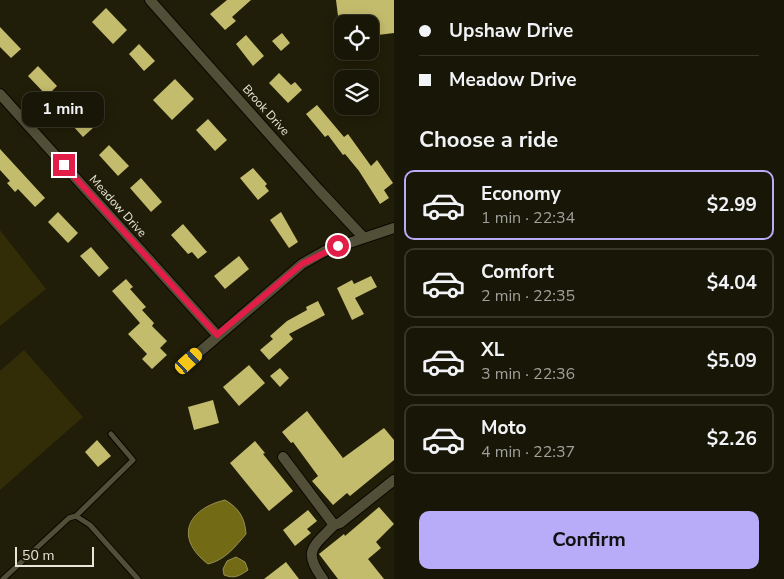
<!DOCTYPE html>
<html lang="en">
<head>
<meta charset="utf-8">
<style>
	body { margin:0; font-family:"Nunito Sans",sans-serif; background:#211f10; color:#f1f3f6; height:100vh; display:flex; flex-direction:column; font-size:19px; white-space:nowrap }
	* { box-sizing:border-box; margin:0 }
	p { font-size:16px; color:#9f9f9b }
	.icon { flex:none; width:28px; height:28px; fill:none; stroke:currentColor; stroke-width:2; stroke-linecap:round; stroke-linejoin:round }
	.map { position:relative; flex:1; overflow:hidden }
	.panel { display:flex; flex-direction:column; background:#181606; width:390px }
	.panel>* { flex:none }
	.banner { display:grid; align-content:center; height:110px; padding:0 25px; background:#181606 }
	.fabs { position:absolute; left:334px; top:15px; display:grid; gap:10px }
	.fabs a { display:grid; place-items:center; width:45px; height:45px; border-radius:10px; background:#181606; box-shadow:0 2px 12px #0003,0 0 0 1px #363528; font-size:25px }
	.scale { position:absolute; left:15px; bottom:12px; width:79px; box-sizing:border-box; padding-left:5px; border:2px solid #e7e6d8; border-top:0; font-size:14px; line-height:18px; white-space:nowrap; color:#e7e6d8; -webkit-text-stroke:4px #201d08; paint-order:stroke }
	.end { position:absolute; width:22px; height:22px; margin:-11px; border:6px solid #e11d48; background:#fff; box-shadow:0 0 0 2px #fff }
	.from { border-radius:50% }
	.bubble { position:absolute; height:35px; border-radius:10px; background:#181606; box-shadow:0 2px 12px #0003,0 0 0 1px #363528; font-size:16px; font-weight:700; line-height:35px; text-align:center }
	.car { position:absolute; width:15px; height:30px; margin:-15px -8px; border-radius:6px; box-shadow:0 0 4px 1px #0007; background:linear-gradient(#f5c518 24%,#345 0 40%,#f5c518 0 76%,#345 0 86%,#f5c518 0) }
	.banner b { display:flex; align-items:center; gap:18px; height:48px; font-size:19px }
	.banner b+b { border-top:1px solid #363528 }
	.banner i { width:12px; height:12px; background:#f1f3f6 }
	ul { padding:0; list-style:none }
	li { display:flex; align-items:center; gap:15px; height:70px; margin:0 10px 8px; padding:0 15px; border:2px solid #363528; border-radius:10px }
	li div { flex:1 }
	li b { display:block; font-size:19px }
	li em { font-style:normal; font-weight:700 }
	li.on { border-color:#b8abf7 }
	li>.icon { width:45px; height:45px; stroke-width:1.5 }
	h2 { padding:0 25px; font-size:22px; line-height:60px }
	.button { display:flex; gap:10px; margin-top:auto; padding:10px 25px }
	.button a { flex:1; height:58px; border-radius:10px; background:#b8abf7; color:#111; font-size:20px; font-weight:700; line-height:58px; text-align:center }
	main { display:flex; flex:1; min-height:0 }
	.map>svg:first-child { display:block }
	.green { fill:#322d07 }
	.water { fill:#736a15; stroke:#968f50 }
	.building { fill:#c4bc6d }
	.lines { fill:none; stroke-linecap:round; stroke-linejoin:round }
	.lane-casing { stroke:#0a0700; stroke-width:7 }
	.street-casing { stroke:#0a0700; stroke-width:12 }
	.lane { stroke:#524f39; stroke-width:5 }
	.street { stroke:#524f39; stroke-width:10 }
	.route { stroke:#e11d48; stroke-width:6 }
	.labels { text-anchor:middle; stroke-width:5; stroke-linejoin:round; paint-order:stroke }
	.street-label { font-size:12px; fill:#e7e6d8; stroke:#201d08 }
</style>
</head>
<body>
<main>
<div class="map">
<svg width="394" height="579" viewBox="0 0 394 579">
	<rect width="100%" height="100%" fill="#201d08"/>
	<g class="green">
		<path d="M 0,230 L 46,289 L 0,326 Z"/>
		<path d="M 24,350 L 83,417 L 0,490 L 0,371 Z"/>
	</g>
	<g class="water">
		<path d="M 225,500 C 239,508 245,518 246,534 C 235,547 225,560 208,564 C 174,538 187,509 225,500 Z"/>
		<path d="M 236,557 L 245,562 L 248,570 C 239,576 235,579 224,575 L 223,569 L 227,561 Z"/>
	</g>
	<g class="building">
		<path d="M 227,0 L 251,0 L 232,17 L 236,21 L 225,30 L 210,14 Z"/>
		<path d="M 336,0 L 394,0 L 394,33 L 370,36 L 370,24 L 339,24 Z"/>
		<path d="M 106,8 L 127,30 L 113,44 L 92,22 Z"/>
		<path d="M 0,27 L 21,49 L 11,58 L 0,47 Z"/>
		<path d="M 282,33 L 290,43 L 281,51 L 272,41 Z"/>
		<path d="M 246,35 L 264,56 L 253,66 L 236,44 Z"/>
		<path d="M 139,44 L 155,61 L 144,71 L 129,54 Z"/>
		<path d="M 38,66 L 57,86 L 47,96 L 28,76 Z"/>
		<path d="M 279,73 L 291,85 L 295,82 L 302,90 L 288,103 L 269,83 Z"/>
		<path d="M 175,79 L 194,99 L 172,120 L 153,100 Z"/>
		<path d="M 73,104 L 94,127 L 83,137 L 62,114 Z"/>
		<path d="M 317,105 L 344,137 L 348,134 L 371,166 L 377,160 L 393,183 L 384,190 L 389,198 L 380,204 L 359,171 L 345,154 L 343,155 L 328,135 L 325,137 L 306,114 Z"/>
		<path d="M 208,119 L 227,140 L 215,151 L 196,130 Z"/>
		<path d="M 109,145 L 129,166 L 118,176 L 99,155 Z"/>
		<path d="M 0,149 L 45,198 L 35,207 L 18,189 L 15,192 L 7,183 L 10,181 L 0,170 Z"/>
		<path d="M 253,168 L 267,184 L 265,186 L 269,191 L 258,200 L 240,178 Z"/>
		<path d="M 141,178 L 162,202 L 151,212 L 130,188 Z"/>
		<path d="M 58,212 L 78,233 L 68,243 L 48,222 Z"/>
		<path d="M 281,212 L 298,242 L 289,248 L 270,220 Z"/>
		<path d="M 183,224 L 207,252 L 198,259 L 192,252 L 188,254 L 171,235 Z"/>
		<path d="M 91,247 L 109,268 L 99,277 L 80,256 Z"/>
		<path d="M 239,256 L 249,269 L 225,289 L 214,276 Z"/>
		<path d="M 371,276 L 377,287 L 355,298 L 364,314 L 352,320 L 337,288 L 352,280 L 354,284 Z"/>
		<path d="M 126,279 L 133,287 L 130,289 L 146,307 L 142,310 L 154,323 L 152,326 L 167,341 L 160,348 L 167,355 L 152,369 L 142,359 L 147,354 L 128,334 L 140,323 L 112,291 Z"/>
		<path d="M 318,301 L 325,315 L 289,334 L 293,339 L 269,360 L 260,350 L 273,339 L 270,336 L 287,321 L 307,310 L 306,307 Z"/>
		<path d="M 249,365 L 265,383 L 239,406 L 223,387 Z"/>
		<path d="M 280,368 L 289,378 L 280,387 L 270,376 Z"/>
		<path d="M 213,400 L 219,423 L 194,430 L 188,407 Z"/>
		<path d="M 307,411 L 343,458 L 384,428 L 394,440 L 394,460 L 350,496 L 347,493 L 333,505 L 312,481 L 318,476 L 293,442 L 291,443 L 282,432 Z"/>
		<path d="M 97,440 L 111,456 L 98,467 L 85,452 Z"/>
		<path d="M 255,441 L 265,453 L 263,454 L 293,491 L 269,511 L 230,463 Z"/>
		<path d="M 379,507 L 394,524 L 376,542 L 381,548 L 368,559 L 384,579 L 338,579 L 319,554 L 344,534 L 345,536 Z"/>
		<path d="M 308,510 L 317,521 L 307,529 L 311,533 L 295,546 L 283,530 Z"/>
		<path d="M 286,562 L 299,579 L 264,579 Z"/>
	</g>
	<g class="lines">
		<g class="lane-casing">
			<g id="lane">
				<path d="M 76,516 L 133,460 L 111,434"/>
				<path d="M 3,579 L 69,518 L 76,516 L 90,525 L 138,579"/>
			</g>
		</g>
		<g class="street-casing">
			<g id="street">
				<path d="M 150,0 L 319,190 L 363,237"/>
				<path d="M 0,94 L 217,335"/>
				<path d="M 189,361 L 302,264 L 325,251 L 394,228"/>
				<path d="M 283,457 L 334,525 L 340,523 L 394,480"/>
				<path d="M 323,579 C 302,551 313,547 334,525"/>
			</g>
		</g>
		<use href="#lane" class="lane"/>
		<use href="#street" class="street"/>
	</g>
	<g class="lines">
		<path class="route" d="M 64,165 L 217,335 L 302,264 L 338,246"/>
	</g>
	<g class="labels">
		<g class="street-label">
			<text transform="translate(266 110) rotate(48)" y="4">Brook Drive</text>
			<text transform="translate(118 206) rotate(48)" y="4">Meadow Drive</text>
		</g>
	</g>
</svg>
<div class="fabs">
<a><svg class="icon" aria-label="locate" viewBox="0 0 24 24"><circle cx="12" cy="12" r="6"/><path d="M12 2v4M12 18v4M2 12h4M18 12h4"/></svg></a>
<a><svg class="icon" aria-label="layers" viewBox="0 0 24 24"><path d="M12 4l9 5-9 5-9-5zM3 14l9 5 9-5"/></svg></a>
</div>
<div class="scale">50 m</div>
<i class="end from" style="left:338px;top:246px"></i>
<i class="end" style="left:64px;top:165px"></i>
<div class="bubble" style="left:22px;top:92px;width:82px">1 min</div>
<i class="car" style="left:189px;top:361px;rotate:48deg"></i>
</div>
<section class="panel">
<div class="banner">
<b><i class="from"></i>Upshaw Drive</b>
<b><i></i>Meadow Drive</b>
</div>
<h2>Choose a ride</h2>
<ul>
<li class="on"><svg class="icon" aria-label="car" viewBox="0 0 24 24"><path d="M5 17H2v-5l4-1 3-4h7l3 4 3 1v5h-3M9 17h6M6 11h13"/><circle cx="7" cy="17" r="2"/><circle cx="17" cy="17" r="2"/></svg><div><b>Economy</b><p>1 min · 22:34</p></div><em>$2.99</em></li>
<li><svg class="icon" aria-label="car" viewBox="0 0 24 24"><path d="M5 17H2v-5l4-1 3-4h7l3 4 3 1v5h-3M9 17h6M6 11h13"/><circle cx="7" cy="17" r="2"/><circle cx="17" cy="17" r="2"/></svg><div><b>Comfort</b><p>2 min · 22:35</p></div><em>$4.04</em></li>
<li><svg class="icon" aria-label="car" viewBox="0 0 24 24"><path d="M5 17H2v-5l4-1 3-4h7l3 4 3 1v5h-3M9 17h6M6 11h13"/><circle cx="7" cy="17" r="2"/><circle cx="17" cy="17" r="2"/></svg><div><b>XL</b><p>3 min · 22:36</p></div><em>$5.09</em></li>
<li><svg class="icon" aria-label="car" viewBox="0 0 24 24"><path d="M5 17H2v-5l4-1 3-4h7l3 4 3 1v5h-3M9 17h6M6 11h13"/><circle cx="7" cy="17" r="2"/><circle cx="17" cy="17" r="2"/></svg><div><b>Moto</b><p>4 min · 22:37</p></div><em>$2.26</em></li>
</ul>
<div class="button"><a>Confirm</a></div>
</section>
</main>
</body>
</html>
